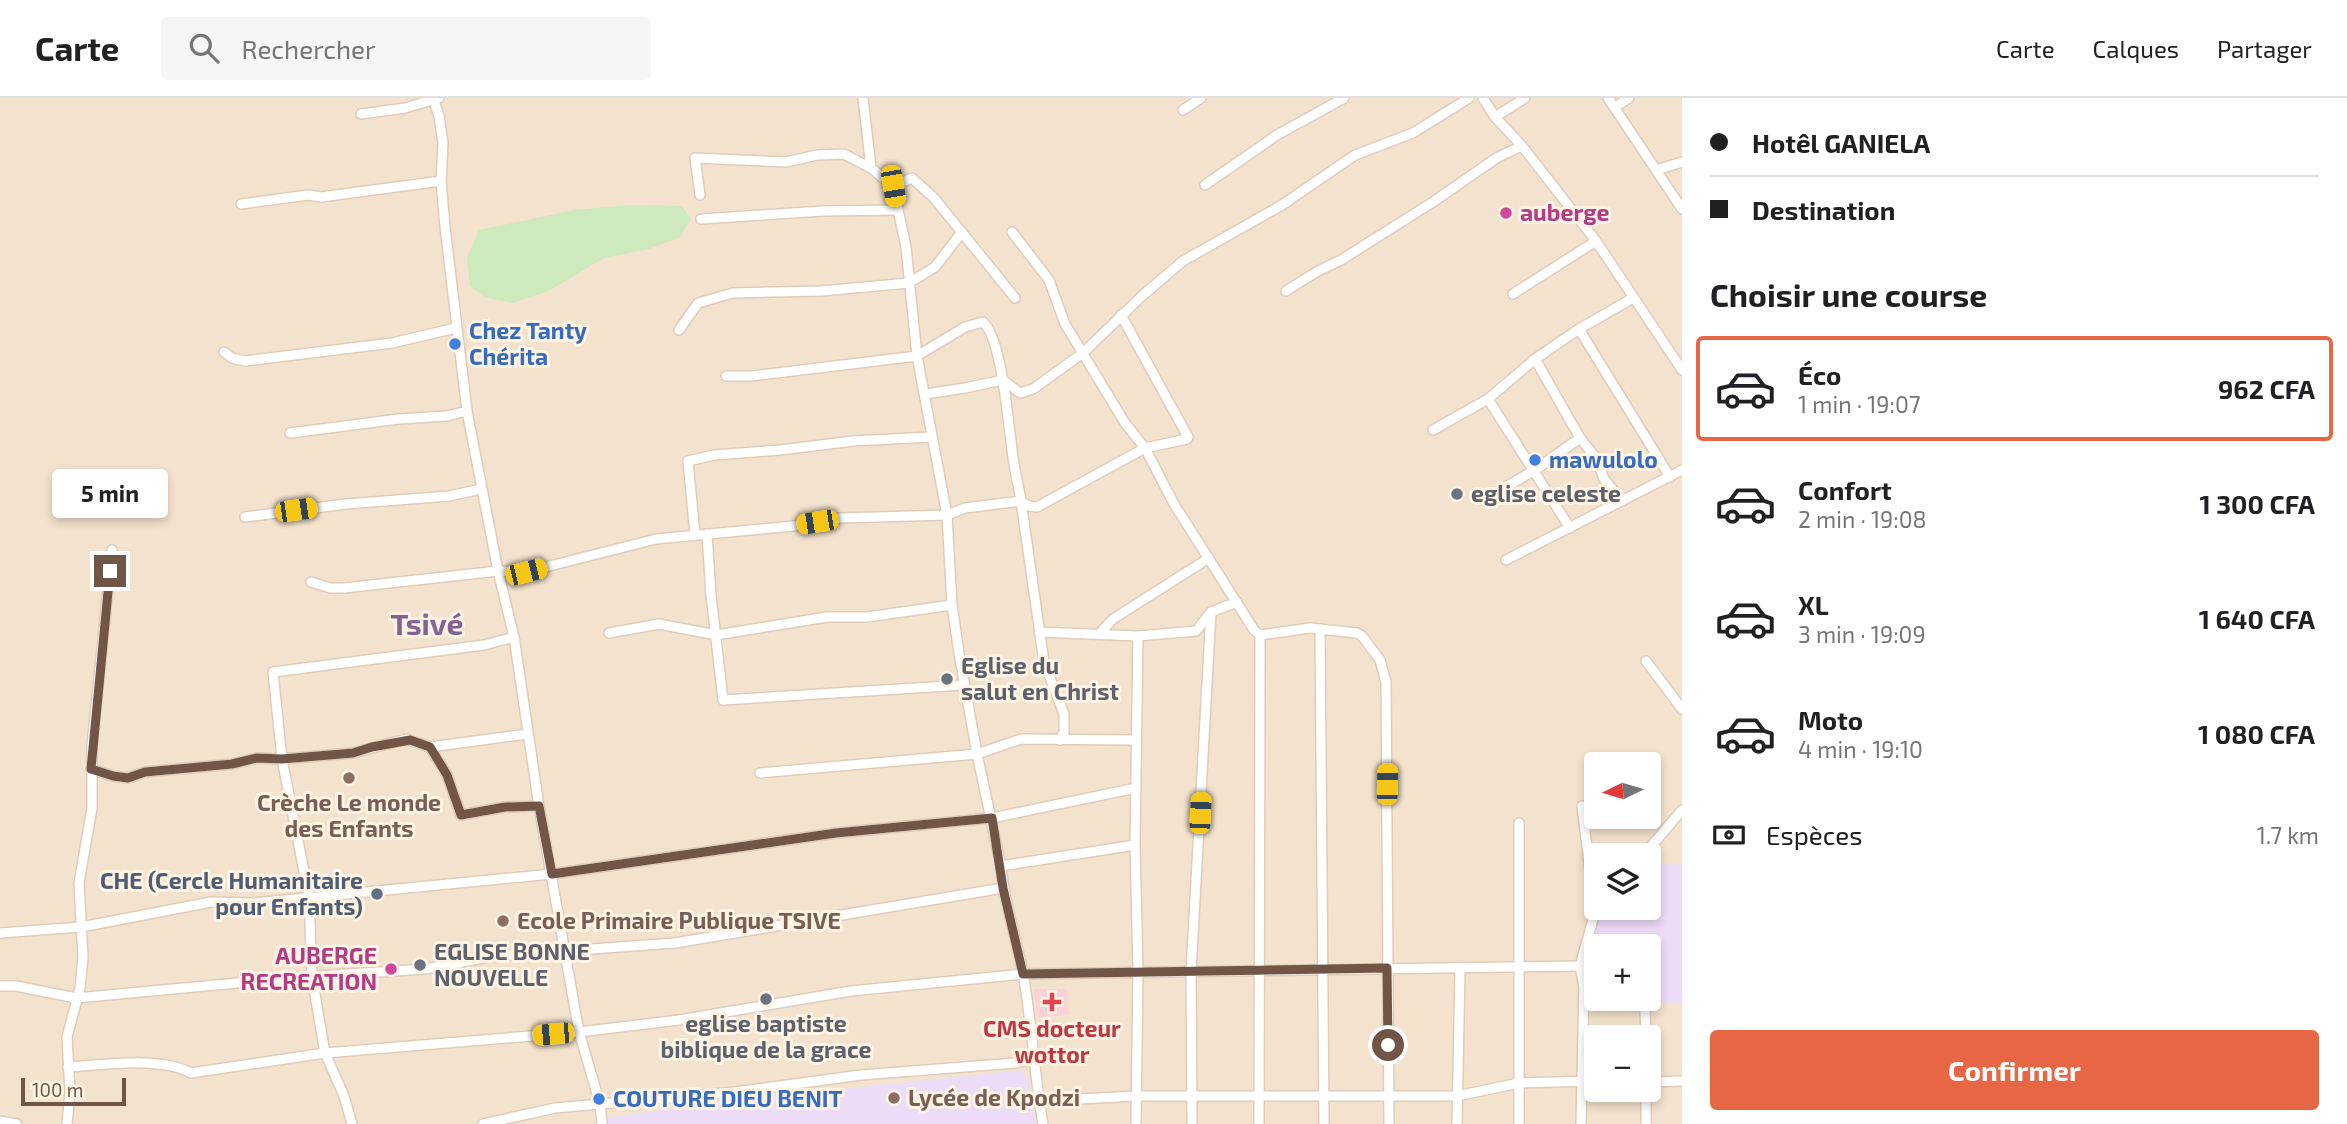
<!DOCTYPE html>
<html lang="fr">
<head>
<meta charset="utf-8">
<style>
	body { margin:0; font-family:"Exo 2",sans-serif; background:#f6f6f6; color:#202124; height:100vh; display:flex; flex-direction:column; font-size:26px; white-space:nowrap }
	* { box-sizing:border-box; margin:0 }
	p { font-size:23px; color:#757577 }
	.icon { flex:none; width:38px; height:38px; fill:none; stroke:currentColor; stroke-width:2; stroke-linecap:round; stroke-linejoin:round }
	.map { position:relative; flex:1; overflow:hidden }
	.details { display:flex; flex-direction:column; background:#fff; width:665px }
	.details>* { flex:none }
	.top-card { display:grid; align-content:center; height:154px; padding:0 28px; background:#fff }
	.needle { width:46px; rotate:265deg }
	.tools { position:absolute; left:1584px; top:654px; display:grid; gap:14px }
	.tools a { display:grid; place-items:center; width:77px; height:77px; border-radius:7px; background:#fff; box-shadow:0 4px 10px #0003; font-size:35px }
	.scale { position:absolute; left:21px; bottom:18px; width:105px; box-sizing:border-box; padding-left:7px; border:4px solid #715647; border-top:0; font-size:19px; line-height:24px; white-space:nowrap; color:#715647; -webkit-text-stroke:5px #fff4e4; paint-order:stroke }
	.end { position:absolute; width:32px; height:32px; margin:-16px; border:9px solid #715647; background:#fff; box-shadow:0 0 0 4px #fff }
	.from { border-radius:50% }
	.bubble { position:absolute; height:49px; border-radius:7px; background:#fff; box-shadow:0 4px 10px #0003; font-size:23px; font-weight:700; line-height:49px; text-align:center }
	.car { position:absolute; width:21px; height:42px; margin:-21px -10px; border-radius:9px; box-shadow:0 0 5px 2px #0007; background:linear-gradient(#f5c518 24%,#345 0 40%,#f5c518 0 76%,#345 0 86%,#f5c518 0) }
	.top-card b { display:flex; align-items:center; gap:24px; height:66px; font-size:26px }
	.top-card b+b { border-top:2px solid #e0e0e0 }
	.top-card i { width:18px; height:18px; background:#202124 }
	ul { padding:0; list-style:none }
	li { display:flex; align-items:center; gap:21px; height:105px; margin:0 14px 10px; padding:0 14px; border:4px solid transparent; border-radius:7px }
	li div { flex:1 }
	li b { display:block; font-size:26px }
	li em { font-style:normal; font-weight:700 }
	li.active { border-color:#e76643 }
	li>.icon { width:63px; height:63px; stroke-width:1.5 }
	h2 { padding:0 28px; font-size:32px; line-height:84px }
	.pay { display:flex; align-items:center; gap:18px; height:77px; padding:0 28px; font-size:26px }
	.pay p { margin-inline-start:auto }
	.primary-button { display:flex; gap:14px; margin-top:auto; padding:14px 28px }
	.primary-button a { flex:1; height:80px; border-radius:7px; background:#e76643; color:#fff; font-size:28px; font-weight:700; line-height:80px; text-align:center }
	header { display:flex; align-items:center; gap:42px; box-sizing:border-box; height:98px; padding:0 35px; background:#fff; border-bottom:2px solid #e0e0e0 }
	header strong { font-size:33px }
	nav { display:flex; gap:38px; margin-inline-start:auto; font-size:24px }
	.search { width:490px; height:63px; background:#f6f6f6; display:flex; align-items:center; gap:18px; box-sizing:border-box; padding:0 24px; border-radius:7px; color:#757577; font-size:26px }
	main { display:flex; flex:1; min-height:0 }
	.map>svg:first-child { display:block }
	.residential { fill:#f3e2cd; fill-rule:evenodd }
	.education { fill:#eddcf8 }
	.medical { fill:#fad2d7 }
	.green { fill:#cfe9be }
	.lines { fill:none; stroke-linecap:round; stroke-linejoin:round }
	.street-casing { stroke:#dfccbb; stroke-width:12 }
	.street { stroke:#fff; stroke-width:9 }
	.route { stroke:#715647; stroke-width:9 }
	.hotel-dot { fill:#d1479c; stroke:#fff4e4; stroke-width:2.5 }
	.shop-dot { fill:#3f7fe0; stroke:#fff4e4; stroke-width:2.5 }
	.worship-dot { fill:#6b7280; stroke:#fff4e4; stroke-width:2.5 }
	.education-dot { fill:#8d6e63; stroke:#fff4e4; stroke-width:2.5 }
	.service-dot { fill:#5c6f8a; stroke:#fff4e4; stroke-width:2.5 }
	.health-dot { fill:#e0444e; stroke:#fff4e4; stroke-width:2.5 }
	.labels { text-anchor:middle; stroke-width:6; stroke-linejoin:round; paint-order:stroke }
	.hotel-label { font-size:23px; font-weight:bold; fill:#b23c85; stroke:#fff4e4; text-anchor:start }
	.shop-label { font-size:23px; font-weight:bold; fill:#366cbe; stroke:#fff4e4; text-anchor:start }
	.worship-label { font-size:23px; font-weight:bold; fill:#5b616d; stroke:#fff4e4; text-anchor:start }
	.education-label { font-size:23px; font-weight:bold; fill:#785e54; stroke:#fff4e4; text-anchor:start }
	.service-label { font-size:23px; font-weight:bold; fill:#4e5e75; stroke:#fff4e4; text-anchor:end }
	.health-label { font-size:23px; font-weight:bold; fill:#be3a42; stroke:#fff4e4 }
	.district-label { font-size:30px; font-weight:bold; fill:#846295; stroke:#fff4e4 }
</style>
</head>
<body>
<header>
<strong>Carte</strong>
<div class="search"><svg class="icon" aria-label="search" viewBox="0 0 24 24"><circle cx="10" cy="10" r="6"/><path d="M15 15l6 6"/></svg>Rechercher</div>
<nav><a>Carte</a><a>Calques</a><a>Partager</a></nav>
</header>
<main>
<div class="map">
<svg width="1682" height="1026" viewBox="0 0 1682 1026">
	<rect width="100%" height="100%" fill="#fcf0df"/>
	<path class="residential" d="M 0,0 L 1682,0 L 1682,1026 L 0,1026 ZM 1596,667 L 1648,667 L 1648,719 L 1596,719 ZM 1596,758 L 1648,758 L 1648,810 L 1596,810 ZM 1596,849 L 1648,849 L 1648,901 L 1596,901 ZM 1596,940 L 1648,940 L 1648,992 L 1596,992 Z"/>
	<g class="education">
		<path d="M 1649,765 L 1682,765 L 1682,906 L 1612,901 L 1648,901 L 1648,849 L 1596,849 L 1596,890 L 1588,885 L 1584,868 L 1599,818 L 1605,810 L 1648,810 Z"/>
		<path d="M 1022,972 L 1028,982 L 1036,1026 L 607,1026 L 605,1020 L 725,1003 Z"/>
	</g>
	<path class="medical" d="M 1033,891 L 1067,891 L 1069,917 L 1038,919 Z"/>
	<path class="green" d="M 630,107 L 682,108 L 691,121 L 680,139 L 649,151 L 604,160 L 547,194 L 512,205 L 484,199 L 470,188 L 467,160 L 479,132 L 574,112 Z"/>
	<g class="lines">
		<g class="street-casing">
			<g id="street">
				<path d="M 433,0 L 439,18 L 443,45 L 441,83 L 445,129 L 467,313 L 498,473 L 514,539 L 539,708 L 579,934 L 600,1006 L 602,1026"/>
				<path d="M 863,0 L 871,70 L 893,88 L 906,149 L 917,258 L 947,417 L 952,507 L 959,555 L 977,656 L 1001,768 C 1004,804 1016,839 1023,875 C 1032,925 1034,976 1043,1026"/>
				<path d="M 1483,0 L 1495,19 L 1522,48 L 1596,143 L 1682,272"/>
				<path d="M 1608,0 L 1682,111"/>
				<path d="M 1615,9 L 1629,0"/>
				<path d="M 1183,12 L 1201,0"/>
				<path d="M 361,16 L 405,10 L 439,0"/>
				<path d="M 1495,19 L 1525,0"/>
				<path d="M 1656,72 L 1682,64"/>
				<path d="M 1205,87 L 1277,37 L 1344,0"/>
				<path d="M 893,88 L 912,80 L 934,100 L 1015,200"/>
				<path d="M 700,97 L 695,60 L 786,64 L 817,57 L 844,56 L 871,70"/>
				<path d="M 241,106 L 308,97 L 321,99 L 441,83"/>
				<path d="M 701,121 L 823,113 L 897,112"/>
				<path d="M 1012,134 L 1049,182 L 1065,226 L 1125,325 L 1145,350 L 1174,406 L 1254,532 L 1260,537 L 1259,1026"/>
				<path d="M 1286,193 L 1318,173 L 1341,162 L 1433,104 L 1498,59 L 1522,48"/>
				<path d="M 1513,196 L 1596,143"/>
				<path d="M 1579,231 L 1670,379"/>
				<path d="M 679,232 L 698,205 L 733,195 L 821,193 L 909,185 L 935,169 L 962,134"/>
				<path d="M 224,254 L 232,260 L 245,263 L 392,245 L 456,230"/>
				<path d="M 1535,261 L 1580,340 L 1596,360 L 1604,381 L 1622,403"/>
				<path d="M 726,278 L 751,278 L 917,258 L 965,229 L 983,224 C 1003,241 1009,337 1014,366 C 1016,378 1019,391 1021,403 L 1029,408 L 1037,409 L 1145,350 L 1187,341 L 1188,339 L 1121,217"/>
				<path d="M 1003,282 L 1020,295 L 1033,291 L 1083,255 L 1143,197 L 1183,163 L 1282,107 L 1355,57 L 1413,35 L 1469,0"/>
				<path d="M 925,296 L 965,290 L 1003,282"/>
				<path d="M 1433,332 L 1488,301"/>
				<path d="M 290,335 L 399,321 L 447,318 L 467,313"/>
				<path d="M 1483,402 L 1535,372 L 1580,340"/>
				<path d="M 245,419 L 346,406 L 449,398 L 481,391"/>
				<path d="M 1570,430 L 1488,301 L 1535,261 L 1579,231 L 1633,200"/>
				<path d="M 707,436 L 711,497 L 723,602 L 964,587"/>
				<path d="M 695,437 L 688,363 L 714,357 L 780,352 L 853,343 L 932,339"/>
				<path d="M 1506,462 L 1682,372"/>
				<path d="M 311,484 L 330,490 L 344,490 L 498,473 L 526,474 L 656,441 L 793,428 L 840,420 L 947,417 L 965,410 L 1021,403 L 1044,564 L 1064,616 L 1064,634 L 1060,642"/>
				<path d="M 1320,531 L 1324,1026"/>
				<path d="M 1039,534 L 1138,538 L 1196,533 L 1211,514 L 1237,504"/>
				<path d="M 609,535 L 659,526 L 716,537 L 827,519 L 867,519 L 952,507"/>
				<path d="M 1099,536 L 1113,521 L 1209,460"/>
				<path d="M 1260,537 L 1310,530 L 1357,535 L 1362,538 L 1380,562 L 1386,584 L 1389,1026"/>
				<path d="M 1646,563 L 1682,611"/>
				<path d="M 430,649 L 447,677 L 461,717 L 505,709 L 539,708"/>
				<path d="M 91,671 L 112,678 L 128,680 L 145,674 L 232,666 L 257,660 L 282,661 L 353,655 L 406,641 L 430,649 L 527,636"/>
				<path d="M 760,675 L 977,656 L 1021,641 L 1136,642"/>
				<path d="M 1582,708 L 1595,814"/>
				<path d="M 1643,758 L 1682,712"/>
				<path d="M 1001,768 L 1135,747"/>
				<path d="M 0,835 L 81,829 L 211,804 L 253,805 L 552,776 L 836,735 L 992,720 L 1136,690"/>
				<path d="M 0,888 L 16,888 L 76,900 L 302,879 L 425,871 L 494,858 L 675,845 L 1003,790"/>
				<path d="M 1584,888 L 1596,896"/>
				<path d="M 1603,901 L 1610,906 L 1645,908 L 1646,940"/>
				<path d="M 68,969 C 103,967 161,958 191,975 L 325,955 L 579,934 L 679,922 L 851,893 L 1023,876 L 1580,868"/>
				<path d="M 1648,984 L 1682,983"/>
				<path d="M 1646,992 L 1646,1026"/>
				<path d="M 1039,1003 L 1137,998 L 1457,998 L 1519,985 L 1596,983"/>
				<path d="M 0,1023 L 17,1026"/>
				<path d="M 67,1026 L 70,995 L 67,939 L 80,890 L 83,860 L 79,785 L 92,710 L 92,647 L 112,452"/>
				<path d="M 352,1026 L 344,998 L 325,955 L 312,879 L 309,799 L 282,661 L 273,574 L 484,547 L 514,539"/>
				<path d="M 483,1026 L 555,1010 L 735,994 L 861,977 L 1015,965 L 1033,961"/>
				<path d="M 1136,1026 L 1138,873 L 1135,747 L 1138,538"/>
				<path d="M 1192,1026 L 1191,873 L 1211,514"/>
				<path d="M 1457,1026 L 1460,869"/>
				<path d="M 1519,1026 L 1519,725"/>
				<path d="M 1581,1026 L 1584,888 L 1580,868 L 1595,814 L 1598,810"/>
			</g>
		</g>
		<use href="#street" class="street"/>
	</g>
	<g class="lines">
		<path class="route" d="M 110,473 L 91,671 L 113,678 L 128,680 L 145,674 L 232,666 L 257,660 L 282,661 L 353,655 L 372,649 L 410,642 L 430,649 L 447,677 L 461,717 L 505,709 L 539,708 L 552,776 L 836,735 L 992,720 L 1003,790 L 1023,876 L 1387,870 L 1388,947"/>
	</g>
	<g class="hotel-dot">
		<circle cx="1506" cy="115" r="7"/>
		<circle cx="391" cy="871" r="7"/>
	</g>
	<g class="shop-dot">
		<circle cx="455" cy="246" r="7"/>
		<circle cx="1535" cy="362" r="7"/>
		<circle cx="599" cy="1001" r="7"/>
	</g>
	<g class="worship-dot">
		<circle cx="1457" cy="396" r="7"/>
		<circle cx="947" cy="581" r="7"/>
		<circle cx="420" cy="867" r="7"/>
		<circle cx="766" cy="901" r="7"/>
	</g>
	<g class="education-dot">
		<circle cx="349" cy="680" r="7"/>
		<circle cx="503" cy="823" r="7"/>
		<circle cx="894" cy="1000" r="7"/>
	</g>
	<circle class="service-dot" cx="377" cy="796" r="7"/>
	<path class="health-dot" d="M1048.5 893.5h7v7h7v7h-7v7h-7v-7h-7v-7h7z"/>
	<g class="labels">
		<g class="hotel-label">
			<text x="1520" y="123">auberge</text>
			<text x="377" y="866" text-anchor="end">AUBERGE<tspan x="377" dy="26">RECREATION</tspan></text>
		</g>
		<g class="shop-label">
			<text x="469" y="241">Chez Tanty<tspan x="469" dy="26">Chérita</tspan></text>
			<text x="1549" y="370">mawulolo</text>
			<text x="613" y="1009">COUTURE DIEU BENIT</text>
		</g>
		<g class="worship-label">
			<text x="1471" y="404">eglise celeste</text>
			<text x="961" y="576">Eglise du<tspan x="961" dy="26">salut en Christ</tspan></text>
			<text x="434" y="862">EGLISE BONNE<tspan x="434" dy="26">NOUVELLE</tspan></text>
			<text x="766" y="934" text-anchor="middle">eglise baptiste<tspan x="766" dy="26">biblique de la grace</tspan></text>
		</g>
		<g class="education-label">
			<text x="349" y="713" text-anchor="middle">Crèche Le monde<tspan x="349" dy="26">des Enfants</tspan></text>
			<text x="517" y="831">Ecole Primaire Publique TSIVE</text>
			<text x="908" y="1008">Lycée de Kpodzi</text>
		</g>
		<g class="service-label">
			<text x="363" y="791">CHE (Cercle Humanitaire<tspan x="363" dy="26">pour Enfants)</tspan></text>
		</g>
		<g class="health-label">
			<text x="1052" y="939">CMS docteur<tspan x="1052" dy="26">wottor</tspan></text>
		</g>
		<g class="district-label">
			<text x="427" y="537">Tsivé</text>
		</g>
	</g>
</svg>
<div class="tools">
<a><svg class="needle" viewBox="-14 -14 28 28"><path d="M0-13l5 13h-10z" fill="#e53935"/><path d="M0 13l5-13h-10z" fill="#757577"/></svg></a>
<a><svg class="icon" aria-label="layers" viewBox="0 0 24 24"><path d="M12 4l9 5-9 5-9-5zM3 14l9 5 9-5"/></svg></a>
<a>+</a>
<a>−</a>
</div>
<div class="scale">100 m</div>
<i class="end from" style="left:1388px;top:947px"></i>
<i class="end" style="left:110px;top:473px"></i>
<div class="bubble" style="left:52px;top:371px;width:116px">5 min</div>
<i class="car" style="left:893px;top:88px;rotate:170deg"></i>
<i class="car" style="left:296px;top:412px;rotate:82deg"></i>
<i class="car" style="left:817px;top:424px;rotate:261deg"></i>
<i class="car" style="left:526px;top:474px;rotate:76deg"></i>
<i class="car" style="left:1387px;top:686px;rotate:1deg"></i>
<i class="car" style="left:1200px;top:715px;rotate:3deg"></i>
<i class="car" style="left:553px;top:936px;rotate:265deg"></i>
</div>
<section class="details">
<div class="top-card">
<b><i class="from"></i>Hotêl GANIELA</b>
<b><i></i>Destination</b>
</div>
<h2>Choisir une course</h2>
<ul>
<li class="active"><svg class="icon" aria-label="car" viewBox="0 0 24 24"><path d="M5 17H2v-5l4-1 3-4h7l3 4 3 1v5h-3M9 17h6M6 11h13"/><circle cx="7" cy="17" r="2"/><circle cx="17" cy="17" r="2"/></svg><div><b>Éco</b><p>1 min · 19:07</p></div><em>962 CFA</em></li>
<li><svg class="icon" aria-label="car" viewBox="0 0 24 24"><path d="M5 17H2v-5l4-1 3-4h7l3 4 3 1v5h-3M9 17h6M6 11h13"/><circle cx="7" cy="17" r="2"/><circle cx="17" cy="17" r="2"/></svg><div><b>Confort</b><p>2 min · 19:08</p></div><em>1 300 CFA</em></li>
<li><svg class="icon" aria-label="car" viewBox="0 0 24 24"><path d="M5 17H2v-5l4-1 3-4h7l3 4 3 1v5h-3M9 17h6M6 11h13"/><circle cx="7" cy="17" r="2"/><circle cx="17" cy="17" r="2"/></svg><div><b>XL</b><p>3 min · 19:09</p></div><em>1 640 CFA</em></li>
<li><svg class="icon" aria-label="car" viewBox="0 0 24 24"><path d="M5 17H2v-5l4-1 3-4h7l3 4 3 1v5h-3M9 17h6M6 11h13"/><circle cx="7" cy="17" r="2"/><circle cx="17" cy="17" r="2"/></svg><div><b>Moto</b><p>4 min · 19:10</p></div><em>1 080 CFA</em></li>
</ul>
<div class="pay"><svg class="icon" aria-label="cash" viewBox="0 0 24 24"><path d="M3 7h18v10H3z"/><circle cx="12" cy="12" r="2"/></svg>Espèces<p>1.7 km</p></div>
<div class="primary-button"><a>Confirmer</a></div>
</section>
</main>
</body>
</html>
